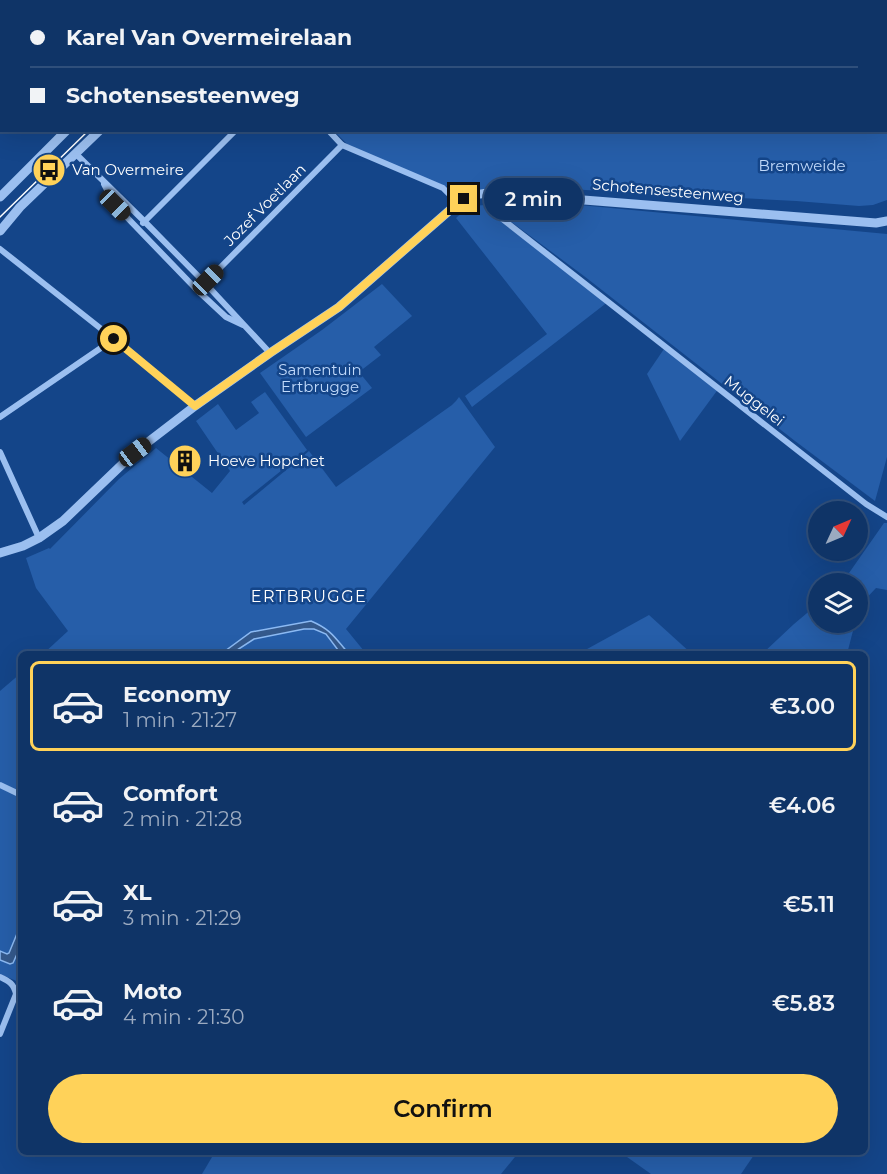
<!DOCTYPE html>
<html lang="en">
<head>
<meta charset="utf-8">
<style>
	body { margin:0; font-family:Montserrat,sans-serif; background:#183c6d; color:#f1f3f6; height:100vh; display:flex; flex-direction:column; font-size:22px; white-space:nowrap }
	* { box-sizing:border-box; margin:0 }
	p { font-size:20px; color:#9baac0 }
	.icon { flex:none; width:33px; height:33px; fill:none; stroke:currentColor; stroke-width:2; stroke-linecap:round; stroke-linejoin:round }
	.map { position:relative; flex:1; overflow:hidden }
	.side { position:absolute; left:18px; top:651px; width:850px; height:504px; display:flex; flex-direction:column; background:#0f3467; border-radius:9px; box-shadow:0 6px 24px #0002,0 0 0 2px #2f4f7b }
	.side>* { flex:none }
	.top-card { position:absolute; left:0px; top:0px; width:888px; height:132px; box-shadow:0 6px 24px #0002,0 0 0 2px #2f4f7b; display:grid; align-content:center; height:132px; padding:0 30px; background:#0f3467 }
	.needle { width:39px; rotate:46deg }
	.fabs { position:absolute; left:808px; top:501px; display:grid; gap:12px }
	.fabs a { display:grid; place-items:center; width:60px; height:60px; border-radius:50%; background:#0f3467; box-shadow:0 6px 24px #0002,0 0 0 2px #2f4f7b; font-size:30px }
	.end { position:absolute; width:27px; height:27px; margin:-14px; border:8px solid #ffd259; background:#111; box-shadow:0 0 0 3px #111 }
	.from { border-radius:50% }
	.bubble { position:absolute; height:42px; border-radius:21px; background:#0f3467; box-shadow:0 6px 24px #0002,0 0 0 2px #2f4f7b; font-size:20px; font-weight:600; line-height:42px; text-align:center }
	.car { position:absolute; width:18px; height:36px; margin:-18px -9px; border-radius:8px; box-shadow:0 0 4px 2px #0007; background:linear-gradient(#222 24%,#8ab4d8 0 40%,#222 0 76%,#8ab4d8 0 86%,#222 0) }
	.top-card b { display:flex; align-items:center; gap:21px; height:57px; font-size:22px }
	.top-card b+b { border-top:2px solid #2f4f7b }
	.top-card i { width:15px; height:15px; background:#f1f3f6 }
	ul { padding:10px 0 0; list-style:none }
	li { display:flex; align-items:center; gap:18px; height:90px; margin:0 12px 9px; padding:0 18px; border:3px solid transparent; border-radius:9px }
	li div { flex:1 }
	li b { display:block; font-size:22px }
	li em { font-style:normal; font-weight:600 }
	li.on { border-color:#ffd259 }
	li>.icon { width:54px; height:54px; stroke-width:1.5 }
	.action { display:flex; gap:12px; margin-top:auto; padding:12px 30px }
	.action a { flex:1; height:69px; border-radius:36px; background:#ffd259; color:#111; font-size:24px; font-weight:600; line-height:69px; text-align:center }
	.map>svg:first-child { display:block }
	.green { fill:#265ea9 }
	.water { fill:#34598c; stroke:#8cbaf3; stroke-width:1.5 }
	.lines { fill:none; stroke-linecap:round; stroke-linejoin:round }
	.pedestrian { stroke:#9bbff0; stroke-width:5 }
	.minor { stroke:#9bbff0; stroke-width:6 }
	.tertiary { stroke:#9bbff0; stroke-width:9 }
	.primary { stroke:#e3edff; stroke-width:12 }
	.tram { stroke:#fff; stroke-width:1.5 }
	.route { stroke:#ffd259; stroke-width:8 }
	.labels { text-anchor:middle; stroke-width:5; stroke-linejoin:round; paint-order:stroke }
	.park-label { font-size:15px; fill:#c1dafb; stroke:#144589 }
	.poi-label { font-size:15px; fill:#fff; stroke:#144589; text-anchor:start }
	.street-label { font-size:15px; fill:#fff; stroke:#144589 }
	.neighbourhood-label { font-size:16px; letter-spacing:1.5px; fill:#fff; stroke:#144589 }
</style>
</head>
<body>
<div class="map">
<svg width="887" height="1174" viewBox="0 0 887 1174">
	<rect width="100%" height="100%" fill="#144589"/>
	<g class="green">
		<path d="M 241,0 L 771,0 L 769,2 L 240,2 Z"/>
		<path d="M 887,80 L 887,200 L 873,205 L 859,206 L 796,201 L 528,187 L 457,191 L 350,147 L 334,131 L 886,130 Z"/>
		<path d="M 506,198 L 887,234 L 887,457 L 875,501 L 795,441 L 584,276 L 502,215 L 497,204 L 500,199 Z"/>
		<path d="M 486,205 L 609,301 L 472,407 L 465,396 L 547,334 L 456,218 L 469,206 Z"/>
		<path d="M 382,284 L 412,316 L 374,347 L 381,355 L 359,372 L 372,388 L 306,437 L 260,373 L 322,330 Z"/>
		<path d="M 666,346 L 719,388 L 680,441 L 647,374 Z"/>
		<path d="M 265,392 L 307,450 L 242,502 L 244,505 L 309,451 L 336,487 L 452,405 L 456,401 L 459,397 L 495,447 L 346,629 L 364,651 L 396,654 L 43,654 L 68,631 L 36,588 L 26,558 L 49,548 L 50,549 L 119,479 L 156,448 L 212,493 L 230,471 L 196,421 L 218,404 L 236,430 L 259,413 L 251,402 Z"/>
		<path d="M 884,523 L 887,523 L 887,590 L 876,588 L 860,605 L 858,611 L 858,584 L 842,583 Z"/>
		<path d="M 819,603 L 819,622 L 855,623 L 847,654 L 762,654 L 794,624 Z"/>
		<path d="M 649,615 L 692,654 L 578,654 Z"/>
		<path d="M 21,673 L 21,983 L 0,974 L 0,691 Z"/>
		<path d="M 215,1152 L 519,1152 L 501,1174 L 202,1174 Z"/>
		<path d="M 620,1152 L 756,1152 L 741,1174 L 651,1174 Z"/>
	</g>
	<g class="water">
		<path d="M 311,621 C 332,630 335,638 349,654 L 341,654 L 326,634 L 314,629 L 304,629 L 254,639 L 231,654 L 221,654 L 251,632 Z"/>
		<path d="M 21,924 L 21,945 L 13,963 L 10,964 L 0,960 L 0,951 L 7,954 L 9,953 Z"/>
	</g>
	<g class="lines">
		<path class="pedestrian" d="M 288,2 L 290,0"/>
		<g class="minor">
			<path d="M 30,2 L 30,0"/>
			<path d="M 0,18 L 2,18"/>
			<path d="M 0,48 L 2,47"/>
			<path d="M 328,130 L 342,145 L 443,188 L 458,203"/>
			<path d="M 76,154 L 144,221 L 205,283 L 270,353"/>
			<path d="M 104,184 L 115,205 L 197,290 L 226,317 L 243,325"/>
			<path d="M 495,193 C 493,203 494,210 501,218 L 866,504 L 887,517"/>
			<path d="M 143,223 L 236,130"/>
			<path d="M 0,249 L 114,339 L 195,406"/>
			<path d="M 203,285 L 342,145"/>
			<path d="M 0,417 L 114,339"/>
			<path d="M 0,452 L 39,538"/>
			<path d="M 0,785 L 21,795"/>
			<path d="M 0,977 C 9,981 14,984 16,994 L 0,1034"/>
		</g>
		<g class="tertiary">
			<path d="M 200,2 L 201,0"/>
			<path d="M 232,2 L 233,0"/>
			<path d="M 0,197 L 67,130"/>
			<path d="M 0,231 L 20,207 L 100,130"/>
			<path d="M 0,553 L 23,546 L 39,538 L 63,521 L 135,452 L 195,406 L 270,353 L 339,307 L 458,203 C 470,195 480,193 495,193 L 876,223 L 887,221"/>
		</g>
		<g class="primary">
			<path d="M 877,0 L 879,2"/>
			<path d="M 886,10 L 887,10"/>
		</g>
		<g class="tram">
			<path d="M 221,2 L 223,0"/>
			<path d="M 0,217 L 89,130"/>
		</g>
	</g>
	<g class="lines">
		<path class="route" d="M 114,339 L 195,406 L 270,353 L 339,307 L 458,203 L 464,199"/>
	</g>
	<defs>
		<g id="bus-disc" transform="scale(1.725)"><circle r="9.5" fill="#ffd259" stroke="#144589"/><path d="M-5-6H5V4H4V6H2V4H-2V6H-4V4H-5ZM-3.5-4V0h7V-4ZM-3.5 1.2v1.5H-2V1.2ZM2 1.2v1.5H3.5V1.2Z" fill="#111"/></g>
		<g id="building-disc" transform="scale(1.725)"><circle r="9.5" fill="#ffd259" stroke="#144589"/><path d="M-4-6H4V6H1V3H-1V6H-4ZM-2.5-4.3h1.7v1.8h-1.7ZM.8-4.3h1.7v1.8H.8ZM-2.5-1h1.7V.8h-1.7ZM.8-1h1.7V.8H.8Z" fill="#111"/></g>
	</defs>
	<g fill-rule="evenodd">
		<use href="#bus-disc" x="49" y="170"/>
		<use href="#building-disc" x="185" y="461"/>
	</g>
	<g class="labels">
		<g class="park-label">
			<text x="802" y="171">Bremweide</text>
			<text x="320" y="375">Samentuin<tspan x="320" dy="17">Ertbrugge</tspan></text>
		</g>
		<g class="poi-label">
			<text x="72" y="175">Van Overmeire</text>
			<text x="208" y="466">Hoeve Hopchet</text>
		</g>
		<g class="street-label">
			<text transform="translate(668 191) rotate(5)" y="5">Schotensesteenweg</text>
			<text transform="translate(265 205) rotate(-45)" y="5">Jozef Voetlaan</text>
			<text transform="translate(754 401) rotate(38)" y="5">Muggelei</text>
		</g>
		<g class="neighbourhood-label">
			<text x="309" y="602">ERTBRUGGE</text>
		</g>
	</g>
</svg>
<div class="fabs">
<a><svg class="needle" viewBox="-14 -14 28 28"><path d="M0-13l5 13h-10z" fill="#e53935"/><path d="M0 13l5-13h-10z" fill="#9baac0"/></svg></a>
<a><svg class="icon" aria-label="layers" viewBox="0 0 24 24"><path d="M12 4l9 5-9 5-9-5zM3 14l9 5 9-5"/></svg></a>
</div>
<i class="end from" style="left:114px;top:339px"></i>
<i class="end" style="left:464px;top:199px"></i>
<div class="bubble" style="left:484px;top:178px;width:99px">2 min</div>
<i class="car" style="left:115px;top:205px;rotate:135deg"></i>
<i class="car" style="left:208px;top:280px;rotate:45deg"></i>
<i class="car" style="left:135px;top:452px;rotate:53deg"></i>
<div class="top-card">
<b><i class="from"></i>Karel Van Overmeirelaan</b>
<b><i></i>Schotensesteenweg</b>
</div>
<section class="side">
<ul>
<li class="on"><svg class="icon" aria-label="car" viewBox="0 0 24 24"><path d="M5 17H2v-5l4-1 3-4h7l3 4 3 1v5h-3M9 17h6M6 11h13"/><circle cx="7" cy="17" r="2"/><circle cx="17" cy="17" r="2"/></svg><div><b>Economy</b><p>1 min · 21:27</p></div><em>€3.00</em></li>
<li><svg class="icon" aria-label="car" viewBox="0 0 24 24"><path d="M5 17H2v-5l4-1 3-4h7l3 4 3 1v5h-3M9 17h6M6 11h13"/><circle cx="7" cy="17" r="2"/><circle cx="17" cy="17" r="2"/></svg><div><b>Comfort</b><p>2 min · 21:28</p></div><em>€4.06</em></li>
<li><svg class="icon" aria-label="car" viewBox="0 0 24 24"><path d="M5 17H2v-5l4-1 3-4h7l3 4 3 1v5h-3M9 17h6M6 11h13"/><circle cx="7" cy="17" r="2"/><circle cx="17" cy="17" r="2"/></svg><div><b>XL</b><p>3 min · 21:29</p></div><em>€5.11</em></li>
<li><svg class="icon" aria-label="car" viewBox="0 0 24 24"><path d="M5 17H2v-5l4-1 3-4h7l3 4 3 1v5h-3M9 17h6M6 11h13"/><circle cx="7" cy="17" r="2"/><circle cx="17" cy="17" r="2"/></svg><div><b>Moto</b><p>4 min · 21:30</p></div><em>€5.83</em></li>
</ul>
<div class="action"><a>Confirm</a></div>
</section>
</div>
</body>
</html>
